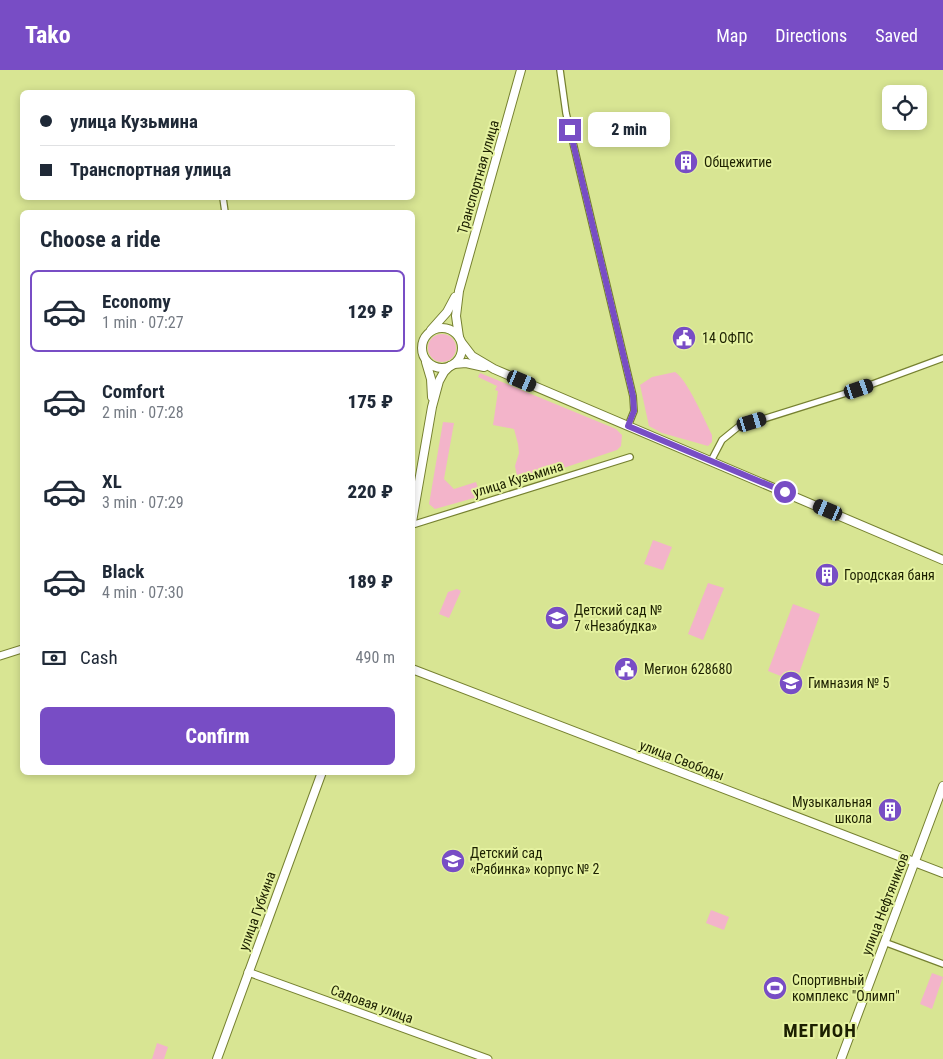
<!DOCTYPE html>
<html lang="en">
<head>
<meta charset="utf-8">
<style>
	body { margin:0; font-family:"Roboto Condensed",sans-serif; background:#f2f2f3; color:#1f2937; height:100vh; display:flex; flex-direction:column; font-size:19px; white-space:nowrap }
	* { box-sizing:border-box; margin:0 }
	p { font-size:16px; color:#747a83 }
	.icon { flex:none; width:28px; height:28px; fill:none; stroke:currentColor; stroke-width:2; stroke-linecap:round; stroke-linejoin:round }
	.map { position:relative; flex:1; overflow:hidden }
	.sheet { position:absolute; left:20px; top:140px; width:395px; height:565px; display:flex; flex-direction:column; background:#fff; border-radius:8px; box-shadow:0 2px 8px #0003 }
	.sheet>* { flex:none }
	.guide { position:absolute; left:20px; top:20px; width:395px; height:110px; border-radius:8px; box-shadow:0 2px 8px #0003; display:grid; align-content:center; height:110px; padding:0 20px; background:#fff }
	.fabs { position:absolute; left:882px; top:15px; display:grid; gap:10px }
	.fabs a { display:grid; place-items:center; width:45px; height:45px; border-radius:8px; background:#fff; box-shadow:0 2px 8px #0003; font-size:25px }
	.end { position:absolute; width:22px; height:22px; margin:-11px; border:6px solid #784dc5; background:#fff; box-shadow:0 0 0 2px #fff }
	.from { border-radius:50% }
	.bubble { position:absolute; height:35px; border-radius:8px; background:#fff; box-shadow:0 2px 8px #0003; font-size:16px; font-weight:800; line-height:35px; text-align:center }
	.car { position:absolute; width:15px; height:30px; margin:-15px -8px; border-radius:6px; box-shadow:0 0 4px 1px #0007; background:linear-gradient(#222 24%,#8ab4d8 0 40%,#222 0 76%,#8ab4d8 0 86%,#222 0) }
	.guide b { display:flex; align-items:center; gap:18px; height:48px; font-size:19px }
	.guide b+b { border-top:1px solid #e0e1e3 }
	.guide i { width:12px; height:12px; background:#1f2937 }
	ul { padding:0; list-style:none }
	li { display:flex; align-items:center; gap:15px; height:82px; margin:0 10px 8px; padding:0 10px; border:2px solid transparent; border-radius:8px }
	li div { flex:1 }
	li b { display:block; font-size:19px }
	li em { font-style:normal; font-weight:800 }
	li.on { border-color:#784dc5 }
	li>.icon { width:45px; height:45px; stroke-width:1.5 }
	h2 { padding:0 20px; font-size:22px; line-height:60px }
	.pay { display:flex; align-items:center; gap:12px; height:55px; padding:0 20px; font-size:19px }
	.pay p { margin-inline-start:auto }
	.action { display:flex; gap:10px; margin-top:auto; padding:10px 20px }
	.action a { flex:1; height:58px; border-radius:8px; background:#784dc5; color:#fff; font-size:20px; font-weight:800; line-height:58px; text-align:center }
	header { display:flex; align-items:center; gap:30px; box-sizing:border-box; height:70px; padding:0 25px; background:#784dc5; color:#fff }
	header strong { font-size:24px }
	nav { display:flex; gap:28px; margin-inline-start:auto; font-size:18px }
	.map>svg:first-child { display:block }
	.green { fill:#f3b4ca }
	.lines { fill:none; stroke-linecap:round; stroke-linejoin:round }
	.minor-casing { stroke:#768130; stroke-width:8 }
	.tertiary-casing { stroke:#768130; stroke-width:9 }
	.secondary-casing { stroke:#768130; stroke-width:10 }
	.minor { stroke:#fff; stroke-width:5.5 }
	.tertiary { stroke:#fff; stroke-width:7 }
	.secondary { stroke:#fff; stroke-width:8 }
	.route { stroke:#784dc5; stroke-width:6 }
	.labels { text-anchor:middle; stroke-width:4; stroke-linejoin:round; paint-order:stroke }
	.poi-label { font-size:14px; fill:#1c2000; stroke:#e5f2a0; text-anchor:start }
	.street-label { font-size:14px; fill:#1c2000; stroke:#e5f2a0 }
	.district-label { font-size:19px; font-weight:bold; letter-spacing:1px; fill:#1c2000; stroke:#e5f2a0 }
</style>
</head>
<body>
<header>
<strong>Tako</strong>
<nav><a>Map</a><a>Directions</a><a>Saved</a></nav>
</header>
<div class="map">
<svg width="943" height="989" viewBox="0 0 943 989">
	<rect width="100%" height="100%" fill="#d8e593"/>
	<g class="green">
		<circle cx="442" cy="278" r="14"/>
		<path d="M 675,302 C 687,309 705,351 712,365 L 712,372 L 708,376 L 662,363 L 649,356 L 640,315 L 652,307 Z"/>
		<path d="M 480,303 L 616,359 L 622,365 L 621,376 L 617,380 L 519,413 L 518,411 L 515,396 L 519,383 L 518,374 L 514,359 L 493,355 L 498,321 L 495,320 L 497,316 L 478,307 Z"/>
		<path d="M 443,352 L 454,353 L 444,409 L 454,419 L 476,412 L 481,426 L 435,439 L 429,434 Z"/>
		<path d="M 653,470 L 672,477 L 663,500 L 644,494 Z"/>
		<path d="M 708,513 L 724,518 L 703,570 L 688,564 Z"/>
		<path d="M 457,519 L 461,521 L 449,548 L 439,544 L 448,522 Z"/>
		<path d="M 793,534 L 820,544 L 796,612 L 768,601 Z"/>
		<path d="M 711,840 L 729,847 L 724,860 L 706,853 Z"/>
		<path d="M 932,903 L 943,907 L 932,939 L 920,934 Z"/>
		<path d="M 157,973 L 168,977 L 164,989 L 152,989 Z"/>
	</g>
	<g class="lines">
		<g class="minor-casing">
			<g id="minor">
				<path d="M 560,0 L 566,43 L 633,326 L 634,341 L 628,356"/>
				<path d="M 223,128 L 225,142"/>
				<path d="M 711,391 L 722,370 L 738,357 L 859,319 L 943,288"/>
				<path d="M 412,455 L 630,387"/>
				<path d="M 884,872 L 943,894"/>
			</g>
		</g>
		<g class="tertiary-casing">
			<g id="tertiary">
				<path d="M 0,586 L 22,579"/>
				<path d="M 248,902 L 488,989"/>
			</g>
		</g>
		<g class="secondary-casing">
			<g id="secondary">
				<circle cx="442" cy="278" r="20"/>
				<path d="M 431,260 L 447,242 L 455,227"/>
				<path d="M 459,267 L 456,246 L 459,221 L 521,0"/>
				<path d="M 462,273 L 472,286 L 494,299 L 943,490"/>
				<path d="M 426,292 L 431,309 L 432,327"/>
				<path d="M 454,294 L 466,293 L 484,297"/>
				<path d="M 412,452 L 432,337 L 439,311 L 444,302 L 450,296"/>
				<path d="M 412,599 L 943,803"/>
				<path d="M 217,989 L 322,702"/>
				<path d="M 841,989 L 943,716"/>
			</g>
		</g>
		<use href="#minor" class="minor"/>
		<use href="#tertiary" class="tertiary"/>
		<use href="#secondary" class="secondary"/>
	</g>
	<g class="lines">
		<path class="route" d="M 570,60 L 633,326 L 634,341 L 628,356 L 785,422"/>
	</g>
	<defs>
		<g id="building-disc" transform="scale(1.25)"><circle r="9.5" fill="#784dc5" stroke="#e5f2a0"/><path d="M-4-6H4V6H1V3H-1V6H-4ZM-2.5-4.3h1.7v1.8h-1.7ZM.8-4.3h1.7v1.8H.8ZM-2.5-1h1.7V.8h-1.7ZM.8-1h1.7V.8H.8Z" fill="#fff"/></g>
		<g id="civic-disc" transform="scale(1.25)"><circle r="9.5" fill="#784dc5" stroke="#e5f2a0"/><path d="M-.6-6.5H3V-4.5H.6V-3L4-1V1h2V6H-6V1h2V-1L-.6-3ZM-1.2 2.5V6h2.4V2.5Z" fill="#fff"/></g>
		<g id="school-disc" transform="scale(1.25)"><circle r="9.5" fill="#784dc5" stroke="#e5f2a0"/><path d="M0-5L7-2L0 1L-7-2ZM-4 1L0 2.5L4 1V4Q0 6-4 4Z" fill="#fff"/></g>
		<g id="stadium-disc" transform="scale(1.25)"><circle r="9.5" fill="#784dc5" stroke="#e5f2a0"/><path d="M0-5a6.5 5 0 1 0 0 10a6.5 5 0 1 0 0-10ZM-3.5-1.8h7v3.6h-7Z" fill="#fff"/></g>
	</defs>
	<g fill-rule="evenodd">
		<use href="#building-disc" x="686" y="92"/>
		<use href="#civic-disc" x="684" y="268"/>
		<use href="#building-disc" x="827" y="505"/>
		<use href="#school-disc" x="557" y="548"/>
		<use href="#civic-disc" x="626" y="599"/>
		<use href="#school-disc" x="791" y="613"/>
		<use href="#building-disc" x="890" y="740"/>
		<use href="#school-disc" x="453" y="791"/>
		<use href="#stadium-disc" x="775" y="918"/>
	</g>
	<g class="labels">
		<g class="poi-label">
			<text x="704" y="97">Общежитие</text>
			<text x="702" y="273">14 ОФПС</text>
			<text x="844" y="510">Городская баня</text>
			<text x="574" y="545">Детский сад №<tspan x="574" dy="16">7 «Незабудка»</tspan></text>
			<text x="644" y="604">Мегион 628680</text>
			<text x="808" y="618">Гимназия № 5</text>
			<text x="872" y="737" text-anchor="end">Музыкальная<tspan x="872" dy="16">школа</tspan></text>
			<text x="470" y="788">Детский сад<tspan x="470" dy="16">«Рябинка» корпус № 2</tspan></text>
			<text x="792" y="915">Спортивный<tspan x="792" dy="16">комплекс "Олимп"</tspan></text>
		</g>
		<g class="street-label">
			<text transform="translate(478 107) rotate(-74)" y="5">Транспортная улица</text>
			<text transform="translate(518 409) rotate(-17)" y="5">улица Кузьмина</text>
			<text transform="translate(682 690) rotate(21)" y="5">улица Свободы</text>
			<text transform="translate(885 834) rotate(-69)" y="5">улица Нефтяников</text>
			<text transform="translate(257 841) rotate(-70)" y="5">улица Губкина</text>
			<text transform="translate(372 934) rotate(20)" y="5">Садовая улица</text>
		</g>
		<g class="district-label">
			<text x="820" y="967">МЕГИОН</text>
		</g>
	</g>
</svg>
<div class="fabs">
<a><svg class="icon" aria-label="locate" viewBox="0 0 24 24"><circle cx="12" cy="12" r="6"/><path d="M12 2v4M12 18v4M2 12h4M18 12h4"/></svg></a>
</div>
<i class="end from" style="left:785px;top:422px"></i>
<i class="end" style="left:570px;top:60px"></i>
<div class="bubble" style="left:588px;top:42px;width:82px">2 min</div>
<i class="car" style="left:522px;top:311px;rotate:113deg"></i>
<i class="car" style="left:859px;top:319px;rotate:71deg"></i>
<i class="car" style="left:752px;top:352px;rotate:73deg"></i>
<i class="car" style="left:828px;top:440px;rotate:293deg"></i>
<div class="guide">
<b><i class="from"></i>улица Кузьмина</b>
<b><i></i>Транспортная улица</b>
</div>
<section class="sheet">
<h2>Choose a ride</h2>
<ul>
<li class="on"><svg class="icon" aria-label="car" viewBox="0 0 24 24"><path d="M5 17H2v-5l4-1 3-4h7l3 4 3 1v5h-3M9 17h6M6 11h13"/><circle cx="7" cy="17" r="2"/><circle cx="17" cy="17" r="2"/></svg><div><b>Economy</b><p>1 min · 07:27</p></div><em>129 ₽</em></li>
<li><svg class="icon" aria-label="car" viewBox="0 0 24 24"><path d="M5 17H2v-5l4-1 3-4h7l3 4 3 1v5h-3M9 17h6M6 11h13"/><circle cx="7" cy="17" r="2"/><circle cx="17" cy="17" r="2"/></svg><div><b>Comfort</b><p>2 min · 07:28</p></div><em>175 ₽</em></li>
<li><svg class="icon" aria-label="car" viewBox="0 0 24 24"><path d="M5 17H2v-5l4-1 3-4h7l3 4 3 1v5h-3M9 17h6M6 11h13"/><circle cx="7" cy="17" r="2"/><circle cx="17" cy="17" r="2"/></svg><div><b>XL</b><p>3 min · 07:29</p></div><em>220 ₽</em></li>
<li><svg class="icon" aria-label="car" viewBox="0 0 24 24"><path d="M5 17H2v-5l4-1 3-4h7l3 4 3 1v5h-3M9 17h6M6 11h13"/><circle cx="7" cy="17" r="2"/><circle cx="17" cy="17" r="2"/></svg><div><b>Black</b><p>4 min · 07:30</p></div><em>189 ₽</em></li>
</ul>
<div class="pay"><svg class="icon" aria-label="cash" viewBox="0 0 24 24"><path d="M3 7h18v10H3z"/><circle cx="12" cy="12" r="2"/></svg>Cash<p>490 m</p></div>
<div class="action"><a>Confirm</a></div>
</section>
</div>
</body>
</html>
